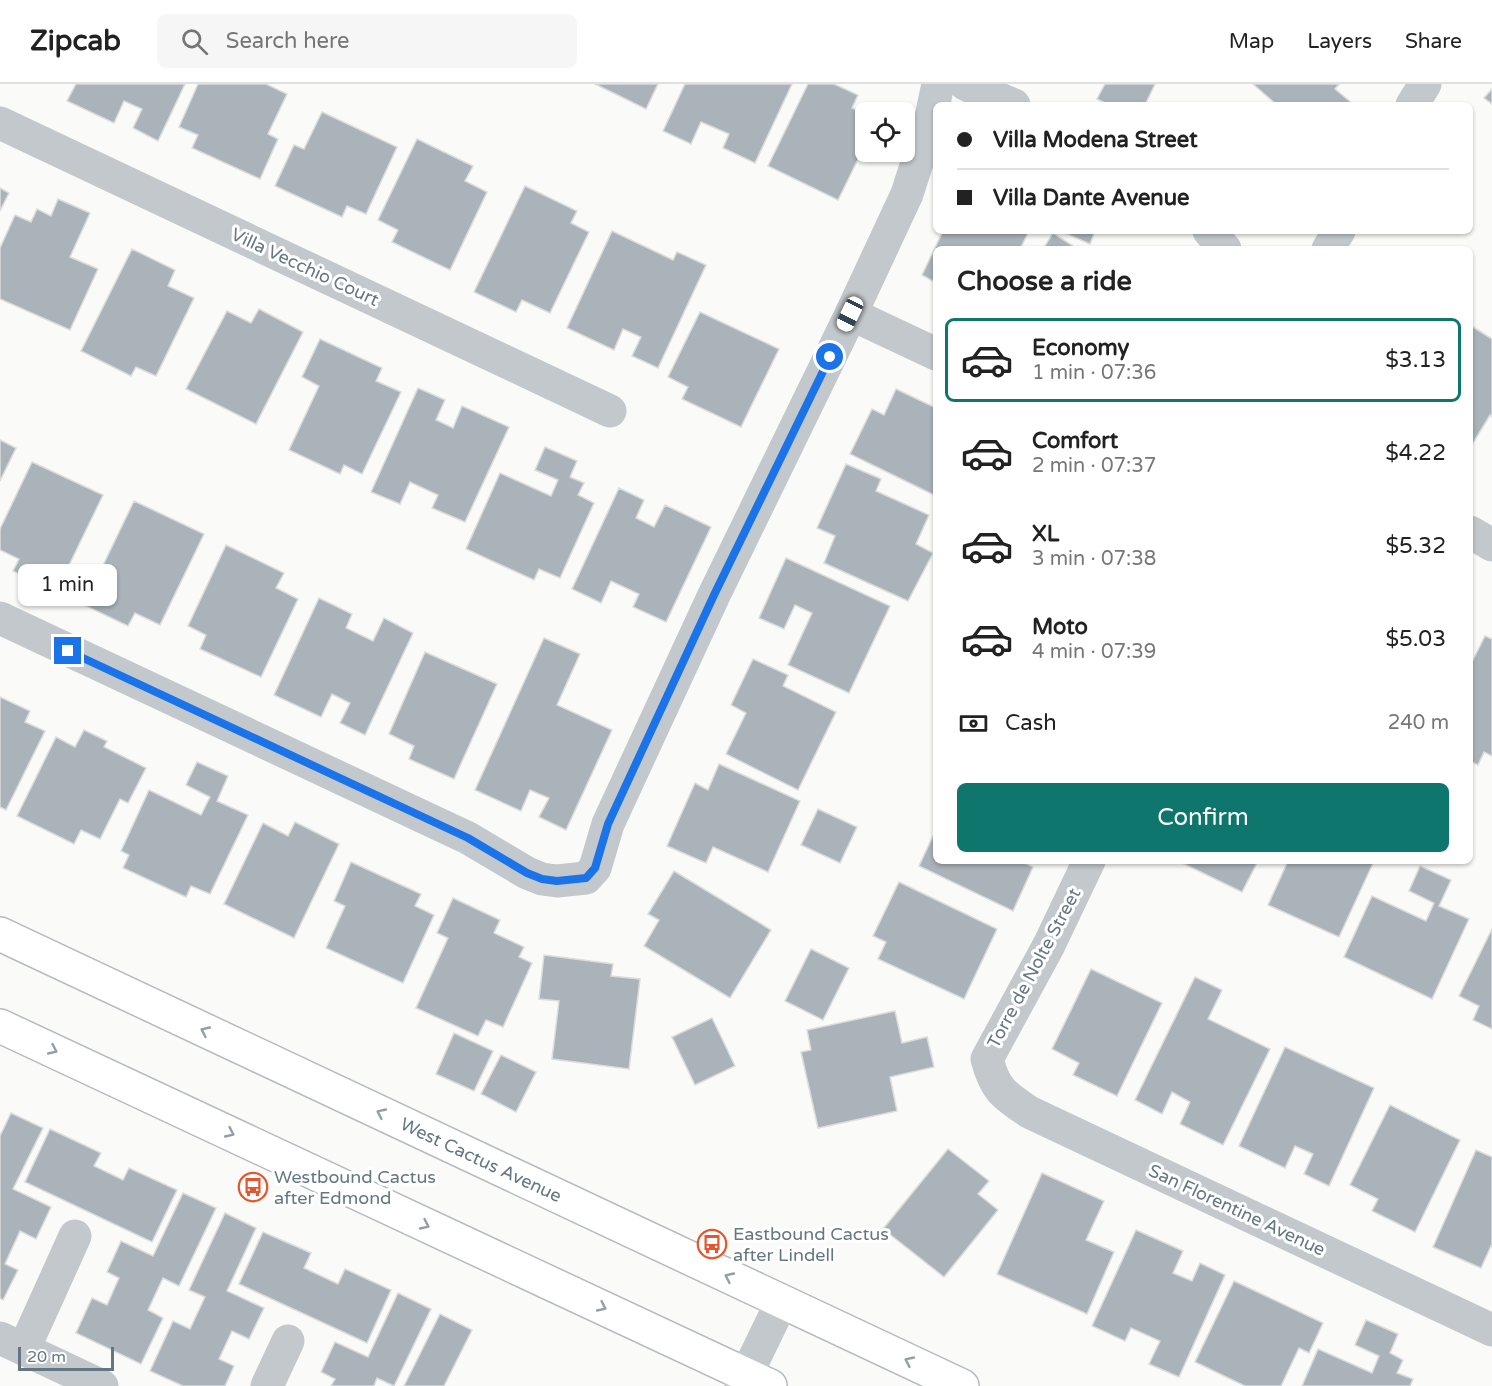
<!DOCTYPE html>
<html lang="en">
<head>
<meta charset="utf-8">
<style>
	body { margin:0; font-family:"Varela Round",sans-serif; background:#f6f6f6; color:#222; height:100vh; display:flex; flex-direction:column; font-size:22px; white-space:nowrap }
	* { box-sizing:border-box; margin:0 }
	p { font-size:20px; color:#767676 }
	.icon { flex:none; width:33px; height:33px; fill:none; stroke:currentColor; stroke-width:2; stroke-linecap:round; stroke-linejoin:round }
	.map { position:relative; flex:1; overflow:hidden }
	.panel { position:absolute; left:933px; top:162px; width:540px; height:618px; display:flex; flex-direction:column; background:#fff; border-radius:9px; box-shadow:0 2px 4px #0004 }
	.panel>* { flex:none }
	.hud { position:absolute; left:933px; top:18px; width:540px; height:132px; border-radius:9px; box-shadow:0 2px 4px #0004; display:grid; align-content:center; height:132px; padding:0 24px; background:#fff }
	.buttons { position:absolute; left:855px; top:18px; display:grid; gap:12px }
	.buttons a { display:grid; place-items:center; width:60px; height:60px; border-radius:9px; background:#fff; box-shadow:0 2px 4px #0004; font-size:30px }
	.scale { position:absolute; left:18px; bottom:15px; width:96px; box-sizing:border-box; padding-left:6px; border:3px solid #657683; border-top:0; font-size:16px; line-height:21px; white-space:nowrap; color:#657683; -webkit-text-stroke:4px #fff; paint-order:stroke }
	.end { position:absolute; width:27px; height:27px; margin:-14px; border:8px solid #1a73e8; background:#fff; box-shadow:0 0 0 3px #fff }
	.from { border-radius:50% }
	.bubble { position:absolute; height:42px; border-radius:9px; background:#fff; box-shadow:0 2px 4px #0004; font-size:20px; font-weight:600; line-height:42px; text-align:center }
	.car { position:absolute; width:18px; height:36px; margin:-18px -9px; border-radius:8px; box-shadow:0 0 4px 2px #0007; background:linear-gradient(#fff 24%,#345 0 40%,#fff 0 76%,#345 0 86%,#fff 0) }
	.hud b { display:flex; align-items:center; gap:21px; height:57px; font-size:22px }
	.hud b+b { border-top:2px solid #e0e0e0 }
	.hud i { width:15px; height:15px; background:#222 }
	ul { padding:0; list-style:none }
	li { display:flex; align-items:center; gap:18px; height:84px; margin:0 12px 9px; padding:0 12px; border:3px solid transparent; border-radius:9px }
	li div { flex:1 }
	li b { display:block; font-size:22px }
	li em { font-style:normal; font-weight:600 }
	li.selected { border-color:#0f766e }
	li>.icon { width:54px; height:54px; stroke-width:1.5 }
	h2 { padding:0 24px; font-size:27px; line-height:72px }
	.pay { display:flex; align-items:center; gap:15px; height:66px; padding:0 24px; font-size:22px }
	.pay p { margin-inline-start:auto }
	.action { display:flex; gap:12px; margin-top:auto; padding:12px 24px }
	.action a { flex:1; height:69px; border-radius:9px; background:#0f766e; color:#fff; font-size:24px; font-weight:600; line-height:69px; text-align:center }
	header { display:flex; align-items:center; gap:36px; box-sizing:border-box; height:84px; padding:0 30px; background:#fff; border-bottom:2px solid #e0e0e0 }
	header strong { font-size:28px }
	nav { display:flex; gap:33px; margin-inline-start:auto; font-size:21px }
	.search { width:420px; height:54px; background:#f6f6f6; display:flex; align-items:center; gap:15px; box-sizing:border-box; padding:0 21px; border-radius:9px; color:#767676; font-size:22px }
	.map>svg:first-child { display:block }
	.building { fill:#aab3b9; stroke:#dcdcda; stroke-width:1.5 }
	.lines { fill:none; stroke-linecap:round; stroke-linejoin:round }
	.primary-casing { stroke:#b5babe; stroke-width:36 }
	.street { stroke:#c3c8cc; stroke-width:33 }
	.primary { stroke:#fff; stroke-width:33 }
	.oneway { stroke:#939fa8 }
	.route { stroke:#1a73e8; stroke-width:8 }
	.labels { text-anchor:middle; stroke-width:6; stroke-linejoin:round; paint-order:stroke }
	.street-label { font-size:18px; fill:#657683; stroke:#fff }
	.poi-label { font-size:18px; fill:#657683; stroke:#fff; text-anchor:start }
</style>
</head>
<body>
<header>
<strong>Zipcab</strong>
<div class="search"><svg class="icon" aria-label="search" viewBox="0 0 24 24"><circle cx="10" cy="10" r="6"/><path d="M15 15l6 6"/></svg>Search here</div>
<nav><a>Map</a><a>Layers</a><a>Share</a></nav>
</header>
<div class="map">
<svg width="1492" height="1302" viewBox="0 0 1492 1302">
	<rect width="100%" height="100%" fill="#fafaf8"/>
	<g class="building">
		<path d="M 76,0 L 185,0 L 158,57 L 133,44 L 142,25 L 124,17 L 114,39 L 67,17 Z"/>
		<path d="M 198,0 L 266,0 L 287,10 L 268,50 L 278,55 L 260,95 L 192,64 L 198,51 L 179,43 Z"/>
		<path d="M 595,0 L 658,0 L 646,25 Z"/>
		<path d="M 685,0 L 792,0 L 755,79 L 723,64 L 729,50 L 701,38 L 691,60 L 663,47 Z"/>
		<path d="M 808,0 L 834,0 L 858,11 L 852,24 L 866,30 L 866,59 L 838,116 L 768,82 Z"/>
		<path d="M 1105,0 L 1155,0 L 1145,21 L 1109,21 L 1097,15 Z"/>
		<path d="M 1253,0 L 1339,0 L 1335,5 L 1353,20 L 1277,21 Z"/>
		<path d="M 1492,5 L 1492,20 L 1484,14 Z"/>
		<path d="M 322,28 L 397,63 L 366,130 L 347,122 L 342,133 L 275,102 L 294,61 L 304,65 Z"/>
		<path d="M 417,55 L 473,82 L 465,97 L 487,108 L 450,186 L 392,158 L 398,146 L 378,136 Z"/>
		<path d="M 525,102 L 577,127 L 571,139 L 589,148 L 550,229 L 522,216 L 516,228 L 474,208 Z"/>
		<path d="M 0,104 L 9,109 L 0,127 Z"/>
		<path d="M 58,115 L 90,129 L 70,173 L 98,185 L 70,246 L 0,215 L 0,164 L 15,131 L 31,138 L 37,125 L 51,132 Z"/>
		<path d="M 612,147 L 673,176 L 677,168 L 706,181 L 658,284 L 632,272 L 641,253 L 623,245 L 614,266 L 567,244 Z"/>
		<path d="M 943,147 L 1029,147 L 1020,165 L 936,165 L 936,199 L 922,191 Z"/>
		<path d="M 1060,147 L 1095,147 L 1090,160 Z"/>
		<path d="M 1053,149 L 1073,162 L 1071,165 L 1043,165 Z"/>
		<path d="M 132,165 L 175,186 L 168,202 L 194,214 L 156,292 L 136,283 L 131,292 L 81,267 Z"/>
		<path d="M 259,225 L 303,248 L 256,340 L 186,305 L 227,227 L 251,239 Z"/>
		<path d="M 700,228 L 779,265 L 741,343 L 682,315 L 688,303 L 668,293 Z"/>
		<path d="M 1470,241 L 1492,255 L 1492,333 L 1490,331 L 1470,364 Z"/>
		<path d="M 320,255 L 382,284 L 376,297 L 401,308 L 362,390 L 344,381 L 340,390 L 289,366 L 319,302 L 302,293 Z"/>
		<path d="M 418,304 L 445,316 L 436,336 L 453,344 L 462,322 L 509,343 L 465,438 L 432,424 L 438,411 L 410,398 L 400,420 L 371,408 Z"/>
		<path d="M 896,305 L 936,324 L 936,412 L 850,370 L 872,325 L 884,331 Z"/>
		<path d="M 0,356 L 16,364 L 0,397 Z"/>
		<path d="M 545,363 L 577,377 L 570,393 L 584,399 L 578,411 L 594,419 L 560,494 L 539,485 L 534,496 L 466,465 L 500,389 L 551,412 L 558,396 L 535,386 Z"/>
		<path d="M 32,378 L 103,411 L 56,508 L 13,487 L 19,475 L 0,466 L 0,445 Z"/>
		<path d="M 846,380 L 881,395 L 876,407 L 929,431 L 916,460 L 933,469 L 908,517 L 824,479 L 835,452 L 817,444 Z"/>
		<path d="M 619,404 L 644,416 L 636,434 L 654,443 L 665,421 L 711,443 L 666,538 L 633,523 L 639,510 L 611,497 L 601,519 L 572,505 Z"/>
		<path d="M 134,417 L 204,450 L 160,541 L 135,529 L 128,542 L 84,521 Z"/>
		<path d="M 226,461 L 284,489 L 276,504 L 298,515 L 261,593 L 200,565 L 206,551 L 188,542 Z"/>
		<path d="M 786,474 L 890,522 L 849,609 L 788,581 L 812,529 L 795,521 L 784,545 L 759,534 Z"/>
		<path d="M 319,514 L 352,530 L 346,544 L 373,557 L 384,534 L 413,549 L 365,651 L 340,639 L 350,619 L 332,610 L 321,633 L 274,611 Z"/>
		<path d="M 1485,552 L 1492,555 L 1492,672 L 1484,668 L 1478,681 L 1470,677 L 1470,582 Z"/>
		<path d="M 544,554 L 580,570 L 557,621 L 612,646 L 566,746 L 539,733 L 549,714 L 530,706 L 521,727 L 475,706 Z"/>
		<path d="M 425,568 L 497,600 L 454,695 L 409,675 L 414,662 L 389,650 Z"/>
		<path d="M 753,575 L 788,591 L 783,602 L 836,628 L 798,706 L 726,670 L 746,629 L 731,621 Z"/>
		<path d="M 0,613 L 30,627 L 25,638 L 45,647 L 6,726 L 0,723 Z"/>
		<path d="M 84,646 L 107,657 L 104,663 L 146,684 L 128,719 L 120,715 L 100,755 L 81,746 L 74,760 L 17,732 L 56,653 L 75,663 Z"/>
		<path d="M 197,678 L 228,692 L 217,717 L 248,731 L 210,810 L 191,802 L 186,813 L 123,784 L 129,771 L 121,767 L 149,706 L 201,731 L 210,713 L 186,701 Z"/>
		<path d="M 719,680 L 800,717 L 768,788 L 713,763 L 706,779 L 667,762 L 695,699 L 708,706 Z"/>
		<path d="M 818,725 L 857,743 L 840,779 L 801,761 Z"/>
		<path d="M 295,738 L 339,760 L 294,854 L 224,820 L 263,739 L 288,752 Z"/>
		<path d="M 933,752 L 936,753 L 936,777 L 1021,777 L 1033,783 L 1013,827 L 919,782 Z"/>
		<path d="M 1178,777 L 1258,777 L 1242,808 Z"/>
		<path d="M 1288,777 L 1374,777 L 1339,853 L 1268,821 Z"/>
		<path d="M 351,778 L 421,810 L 415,822 L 434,831 L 403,899 L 326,864 L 345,822 L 334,817 Z"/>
		<path d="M 1420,782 L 1451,796 L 1439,822 L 1469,835 L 1432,915 L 1344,873 L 1372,812 L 1426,837 L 1434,819 L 1409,807 Z"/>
		<path d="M 674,787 L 771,846 L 730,914 L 644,862 L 659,836 L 648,830 Z"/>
		<path d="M 899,798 L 997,845 L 964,915 L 878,875 L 886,858 L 873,852 Z"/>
		<path d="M 453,814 L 500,836 L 494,849 L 524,863 L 519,873 L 532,879 L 503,943 L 486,936 L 478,952 L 416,924 L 448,854 L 437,849 Z"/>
		<path d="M 1492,845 L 1492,945 L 1473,936 L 1479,922 L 1459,912 Z"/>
		<path d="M 811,865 L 849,884 L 823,936 L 785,917 Z"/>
		<path d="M 544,871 L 613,880 L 611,892 L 640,895 L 629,985 L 552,975 L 559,917 L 539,915 Z"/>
		<path d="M 1091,885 L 1162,919 L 1117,1012 L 1073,991 L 1079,979 L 1052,965 Z"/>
		<path d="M 1195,893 L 1222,906 L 1208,935 L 1270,965 L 1223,1061 L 1180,1040 L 1190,1018 L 1172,1008 L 1162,1030 L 1135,1016 Z"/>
		<path d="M 895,927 L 902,959 L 927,953 L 934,983 L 890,993 L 897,1027 L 818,1044 L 801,968 L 811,966 L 807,946 Z"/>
		<path d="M 712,934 L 735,982 L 695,1001 L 672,953 Z"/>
		<path d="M 454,949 L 493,967 L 474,1007 L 436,990 Z"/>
		<path d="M 1285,963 L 1374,1004 L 1329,1102 L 1304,1090 L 1313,1070 L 1295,1062 L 1285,1084 L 1239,1062 Z"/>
		<path d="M 501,971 L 536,988 L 516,1028 L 481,1010 Z"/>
		<path d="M 1390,1021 L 1460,1056 L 1415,1148 L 1372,1127 L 1378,1115 L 1350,1101 Z"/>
		<path d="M 11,1029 L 43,1044 L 13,1105 L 51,1123 L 36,1155 L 20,1147 L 5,1180 L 18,1186 L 3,1216 L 0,1214 L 0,1052 Z"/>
		<path d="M 50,1045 L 101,1069 L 94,1082 L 123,1096 L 129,1084 L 177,1106 L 152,1158 L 25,1098 Z"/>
		<path d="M 948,1065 L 989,1097 L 978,1110 L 998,1126 L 944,1193 L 883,1145 Z"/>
		<path d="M 1476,1066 L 1492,1073 L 1492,1163 L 1491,1162 L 1481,1184 L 1433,1163 Z"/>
		<path d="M 1042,1089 L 1104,1117 L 1086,1156 L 1114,1168 L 1087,1230 L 997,1190 Z"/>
		<path d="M 183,1109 L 216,1124 L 179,1202 L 163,1194 L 148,1226 L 163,1234 L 141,1280 L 76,1249 L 92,1214 L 107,1221 L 119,1194 L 107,1188 L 121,1157 L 153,1172 Z"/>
		<path d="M 225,1129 L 256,1144 L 227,1207 L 264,1224 L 249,1255 L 232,1247 L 219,1275 L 234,1282 L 225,1302 L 183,1302 L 150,1287 L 173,1237 L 190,1245 L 205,1213 L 189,1206 Z"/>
		<path d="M 1136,1146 L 1183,1167 L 1173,1189 L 1192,1197 L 1200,1179 L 1225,1191 L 1179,1293 L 1149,1280 L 1160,1257 L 1131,1244 L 1125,1257 L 1092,1242 Z"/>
		<path d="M 263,1148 L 311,1169 L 304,1184 L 338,1200 L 345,1185 L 391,1206 L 367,1259 L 239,1200 Z"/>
		<path d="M 1234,1197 L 1323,1239 L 1309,1269 L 1299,1264 L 1281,1302 L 1245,1302 L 1195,1278 Z"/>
		<path d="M 398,1209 L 431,1225 L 394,1302 L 377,1294 L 374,1302 L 331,1302 L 335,1295 L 321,1288 L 335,1258 L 368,1273 Z"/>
		<path d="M 440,1230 L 472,1246 L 444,1302 L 404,1302 Z"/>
		<path d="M 1366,1236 L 1398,1250 L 1390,1269 L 1403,1276 L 1397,1289 L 1413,1295 L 1410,1302 L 1302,1302 L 1318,1265 L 1372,1289 L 1379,1272 L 1355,1261 Z"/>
	</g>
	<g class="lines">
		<g class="primary-casing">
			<g id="primary">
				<path d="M 0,850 L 962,1302"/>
				<path d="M 0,942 L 770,1302"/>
			</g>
		</g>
		<g class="street">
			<path d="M 965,0 L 1014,21"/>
			<path d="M 1412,21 L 1425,0"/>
			<path d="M 0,39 L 610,327"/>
			<path d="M 1209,147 L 1225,165"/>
			<path d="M 1328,165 L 1339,147"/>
			<path d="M 851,230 L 936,270"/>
			<path d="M 1470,448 L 1492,461"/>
			<path d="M 0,534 L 468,754 L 527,789 L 542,795 L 557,797 L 586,794 L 595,784 L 608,740 L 714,511 L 851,230 L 907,110 L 930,38 L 938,0"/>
			<path d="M 1089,777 L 1049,861 L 987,975 C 995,1006 1004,1011 1029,1028 L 1492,1246"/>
			<path d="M 0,1254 L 102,1302"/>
			<path d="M 24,1265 L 75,1152"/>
			<path d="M 267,1302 L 288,1257"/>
			<path d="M 741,1302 L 782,1217"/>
		</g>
		<use href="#primary" class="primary"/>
	</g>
	<defs><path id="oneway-chevron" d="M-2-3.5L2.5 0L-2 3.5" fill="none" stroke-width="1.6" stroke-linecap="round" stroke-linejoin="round" transform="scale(1.5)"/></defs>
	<g class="oneway">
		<use href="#oneway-chevron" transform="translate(205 947) rotate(-155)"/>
		<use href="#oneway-chevron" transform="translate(53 966) rotate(25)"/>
		<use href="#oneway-chevron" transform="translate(381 1029) rotate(-155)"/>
		<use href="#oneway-chevron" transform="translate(230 1049) rotate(25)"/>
		<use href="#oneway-chevron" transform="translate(425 1141) rotate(25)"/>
		<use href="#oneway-chevron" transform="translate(729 1193) rotate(-155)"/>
		<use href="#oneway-chevron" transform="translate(602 1223) rotate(25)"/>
		<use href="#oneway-chevron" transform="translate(909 1277) rotate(-155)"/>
	</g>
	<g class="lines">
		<path class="route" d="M 68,567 L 468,754 L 527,789 L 542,795 L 557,797 L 586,794 L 595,784 L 608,740 L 714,511 L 830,273"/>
	</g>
	<defs>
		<g id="bus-ring" transform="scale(1.5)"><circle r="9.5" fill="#fff" stroke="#e4572e" stroke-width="1.5"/><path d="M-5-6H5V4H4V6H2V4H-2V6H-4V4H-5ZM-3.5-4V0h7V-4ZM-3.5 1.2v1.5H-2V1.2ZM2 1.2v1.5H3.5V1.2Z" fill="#e4572e"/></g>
	</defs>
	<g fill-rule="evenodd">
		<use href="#bus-ring" x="253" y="1103"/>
		<use href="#bus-ring" x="712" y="1160"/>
	</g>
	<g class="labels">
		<g class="street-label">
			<text transform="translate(305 183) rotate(25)" y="6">Villa Vecchio Court</text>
			<text transform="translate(1034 884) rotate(-62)" y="6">Torre de Nolte Street</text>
			<text transform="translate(481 1076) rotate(25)" y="6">West Cactus Avenue</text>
			<text transform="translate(1237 1126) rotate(25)" y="6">San Florentine Avenue</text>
		</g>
		<g class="poi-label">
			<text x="274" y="1099">Westbound Cactus<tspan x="274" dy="21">after Edmond</tspan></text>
			<text x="733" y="1156">Eastbound Cactus<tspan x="733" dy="21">after Lindell</tspan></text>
		</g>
	</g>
</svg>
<div class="buttons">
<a><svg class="icon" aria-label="locate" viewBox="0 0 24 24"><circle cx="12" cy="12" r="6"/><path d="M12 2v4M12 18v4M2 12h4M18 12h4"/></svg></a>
</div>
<div class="scale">20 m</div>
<i class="end from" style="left:830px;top:273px"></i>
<i class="end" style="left:68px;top:567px"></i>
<div class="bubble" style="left:18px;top:480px;width:99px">1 min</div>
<i class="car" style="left:850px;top:230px;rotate:206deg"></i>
<div class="hud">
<b><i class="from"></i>Villa Modena Street</b>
<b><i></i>Villa Dante Avenue</b>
</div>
<section class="panel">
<h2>Choose a ride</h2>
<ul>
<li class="selected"><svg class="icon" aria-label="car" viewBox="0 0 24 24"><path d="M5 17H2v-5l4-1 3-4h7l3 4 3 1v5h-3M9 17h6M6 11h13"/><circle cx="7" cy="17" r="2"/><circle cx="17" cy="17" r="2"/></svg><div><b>Economy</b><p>1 min · 07:36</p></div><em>$3.13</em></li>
<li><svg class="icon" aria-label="car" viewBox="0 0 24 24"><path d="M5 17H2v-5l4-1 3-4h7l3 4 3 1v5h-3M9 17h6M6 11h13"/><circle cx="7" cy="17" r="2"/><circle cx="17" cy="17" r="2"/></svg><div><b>Comfort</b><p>2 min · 07:37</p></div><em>$4.22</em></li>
<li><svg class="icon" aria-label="car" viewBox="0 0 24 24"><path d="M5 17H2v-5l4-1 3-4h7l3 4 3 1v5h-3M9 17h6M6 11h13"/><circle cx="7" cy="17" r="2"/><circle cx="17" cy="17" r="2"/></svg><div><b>XL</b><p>3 min · 07:38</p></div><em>$5.32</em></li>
<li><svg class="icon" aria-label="car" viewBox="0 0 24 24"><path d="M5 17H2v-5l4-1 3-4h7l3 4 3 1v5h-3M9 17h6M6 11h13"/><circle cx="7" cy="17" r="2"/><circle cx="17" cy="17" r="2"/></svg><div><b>Moto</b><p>4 min · 07:39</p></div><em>$5.03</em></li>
</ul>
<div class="pay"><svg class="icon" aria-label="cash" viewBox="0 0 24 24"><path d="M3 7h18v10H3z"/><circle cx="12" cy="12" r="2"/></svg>Cash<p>240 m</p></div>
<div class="action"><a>Confirm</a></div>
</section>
</div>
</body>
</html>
